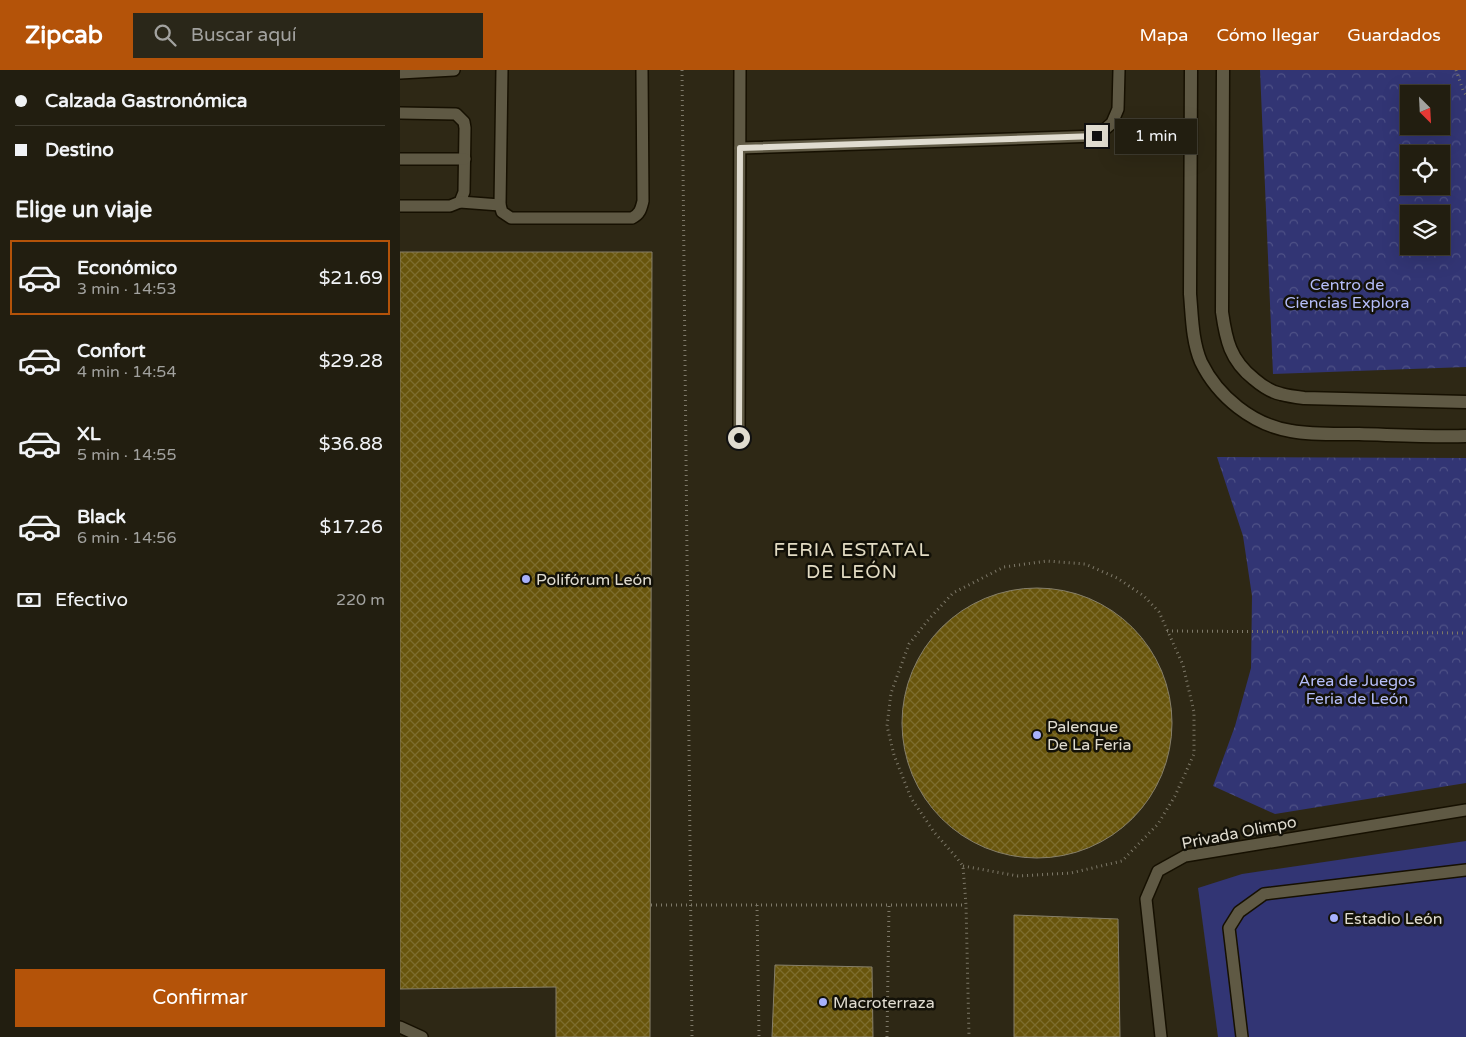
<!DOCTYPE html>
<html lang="es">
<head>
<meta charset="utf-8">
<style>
	body { margin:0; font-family:"Varela Round",sans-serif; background:#2a2719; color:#f1f3f6; height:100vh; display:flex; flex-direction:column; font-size:19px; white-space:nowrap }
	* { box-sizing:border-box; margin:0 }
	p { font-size:16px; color:#a2a29f }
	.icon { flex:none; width:28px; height:28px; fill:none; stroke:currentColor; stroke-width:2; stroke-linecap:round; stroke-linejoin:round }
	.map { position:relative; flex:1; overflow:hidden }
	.side { display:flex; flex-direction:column; background:#221e10; width:400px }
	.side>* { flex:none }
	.top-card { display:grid; align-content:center; height:110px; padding:0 15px; background:#221e10 }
	.needle { width:32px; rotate:156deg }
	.buttons { position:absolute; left:1000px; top:15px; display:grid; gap:10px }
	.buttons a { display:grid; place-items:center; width:50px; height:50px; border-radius:0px; background:#221e10; box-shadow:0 5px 20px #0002,0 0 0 1px #3f3c30; font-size:25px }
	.end { position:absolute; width:22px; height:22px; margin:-11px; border:6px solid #e0dcd0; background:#111; box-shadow:0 0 0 2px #111 }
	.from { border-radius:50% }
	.bubble { position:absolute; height:35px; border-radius:0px; background:#221e10; box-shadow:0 5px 20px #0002,0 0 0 1px #3f3c30; font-size:16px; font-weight:600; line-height:35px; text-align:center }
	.top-card b { display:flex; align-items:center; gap:18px; height:48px; font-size:19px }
	.top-card b+b { border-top:1px solid #3f3c30 }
	.top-card i { width:12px; height:12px; background:#f1f3f6 }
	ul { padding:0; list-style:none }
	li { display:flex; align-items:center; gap:15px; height:75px; margin:0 10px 8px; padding:0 5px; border:2px solid transparent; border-radius:0px }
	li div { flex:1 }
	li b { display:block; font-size:19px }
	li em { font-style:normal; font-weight:600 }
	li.on { border-color:#b45309 }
	li>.icon { width:45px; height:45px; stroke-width:1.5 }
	h2 { padding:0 15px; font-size:22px; line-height:60px }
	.pay { display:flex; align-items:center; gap:12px; height:55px; padding:0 15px; font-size:19px }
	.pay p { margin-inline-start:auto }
	.action { display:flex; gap:10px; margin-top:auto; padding:10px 15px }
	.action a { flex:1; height:58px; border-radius:0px; background:#b45309; color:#fff; font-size:20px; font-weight:600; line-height:58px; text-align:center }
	header { display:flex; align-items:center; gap:30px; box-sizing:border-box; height:70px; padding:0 25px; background:#b45309; color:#fff }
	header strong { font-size:24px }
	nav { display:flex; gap:28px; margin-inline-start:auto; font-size:18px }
	.search { width:350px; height:45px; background:#2a2719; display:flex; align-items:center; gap:12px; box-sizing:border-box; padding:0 18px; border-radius:0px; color:#a2a29f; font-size:19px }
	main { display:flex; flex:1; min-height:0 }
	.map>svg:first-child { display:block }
	.park { fill:url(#park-crowns); fill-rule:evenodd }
	.pitch { fill:#323574 }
	.building { fill:url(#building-cross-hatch); stroke:#867f69 }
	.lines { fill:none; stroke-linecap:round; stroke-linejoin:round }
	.service-casing { stroke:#161001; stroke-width:14 }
	.tertiary-casing { stroke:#161001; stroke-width:15 }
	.path { stroke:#7d7868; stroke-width:3; stroke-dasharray:1 4; stroke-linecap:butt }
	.service { stroke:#5f5944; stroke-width:11 }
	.tertiary { stroke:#5f5944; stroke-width:12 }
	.route { stroke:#e0dcd0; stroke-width:6 }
	.poi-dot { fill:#a7b1fc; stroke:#131108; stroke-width:2 }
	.labels { text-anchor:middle; stroke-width:5; stroke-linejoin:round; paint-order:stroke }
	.park-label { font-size:16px; fill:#b5bdf9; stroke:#131108 }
	.poi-label { font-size:16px; fill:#e0dcd0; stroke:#131108; text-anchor:start }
	.street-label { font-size:16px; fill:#e0dcd0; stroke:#131108 }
	.quarter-label { font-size:19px; letter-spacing:1px; fill:#e3dcc4; stroke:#131108 }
</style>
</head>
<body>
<header>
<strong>Zipcab</strong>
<div class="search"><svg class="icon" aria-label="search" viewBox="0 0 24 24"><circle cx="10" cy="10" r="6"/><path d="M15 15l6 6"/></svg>Buscar aquí</div>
<nav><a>Mapa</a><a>Cómo llegar</a><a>Guardados</a></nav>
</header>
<main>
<section class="side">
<div class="top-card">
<b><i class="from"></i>Calzada Gastronómica</b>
<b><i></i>Destino</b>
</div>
<h2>Elige un viaje</h2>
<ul>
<li class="on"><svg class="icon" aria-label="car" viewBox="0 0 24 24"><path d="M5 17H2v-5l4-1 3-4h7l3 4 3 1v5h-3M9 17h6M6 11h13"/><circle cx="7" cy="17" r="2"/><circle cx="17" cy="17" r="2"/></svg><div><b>Económico</b><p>3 min · 14:53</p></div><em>$21.69</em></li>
<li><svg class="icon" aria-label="car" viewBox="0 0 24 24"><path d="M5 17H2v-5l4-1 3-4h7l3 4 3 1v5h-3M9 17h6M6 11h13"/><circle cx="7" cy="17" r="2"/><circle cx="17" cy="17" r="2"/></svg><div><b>Confort</b><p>4 min · 14:54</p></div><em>$29.28</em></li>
<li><svg class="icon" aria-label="car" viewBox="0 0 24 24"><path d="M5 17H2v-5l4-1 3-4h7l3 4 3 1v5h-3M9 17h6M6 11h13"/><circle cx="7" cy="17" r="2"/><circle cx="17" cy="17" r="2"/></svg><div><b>XL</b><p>5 min · 14:55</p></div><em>$36.88</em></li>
<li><svg class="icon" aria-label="car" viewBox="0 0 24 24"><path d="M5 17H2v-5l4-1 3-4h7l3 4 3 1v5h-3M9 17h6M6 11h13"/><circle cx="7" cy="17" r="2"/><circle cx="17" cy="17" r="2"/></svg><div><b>Black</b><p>6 min · 14:56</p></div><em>$17.26</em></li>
</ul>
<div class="pay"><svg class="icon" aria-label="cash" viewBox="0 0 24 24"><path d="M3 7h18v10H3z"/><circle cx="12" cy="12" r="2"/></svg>Efectivo<p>220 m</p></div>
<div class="action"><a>Confirmar</a></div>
</section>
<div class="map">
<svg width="1066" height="967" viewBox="0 0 1066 967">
	<defs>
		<pattern id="park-crowns" width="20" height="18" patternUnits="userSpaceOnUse" patternTransform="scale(1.25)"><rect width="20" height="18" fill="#323574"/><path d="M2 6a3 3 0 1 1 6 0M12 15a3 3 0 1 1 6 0" fill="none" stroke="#4f5287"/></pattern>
		<pattern id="building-cross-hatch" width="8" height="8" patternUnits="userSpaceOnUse" patternTransform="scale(1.25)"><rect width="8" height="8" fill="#68550c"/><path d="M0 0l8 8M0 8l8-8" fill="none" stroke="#7d6d2e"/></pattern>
	</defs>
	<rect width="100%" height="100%" fill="#2e2815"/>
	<g class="park">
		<path d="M 860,0 L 1066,0 L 1066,297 L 873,304 ZM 1009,24 L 1041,24 L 1041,56 L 1009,56 ZM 1009,84 L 1041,84 L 1041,116 L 1009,116 ZM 1009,144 L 1041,144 L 1041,176 L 1009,176 Z"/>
		<path d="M 817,387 L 1066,388 L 1066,713 L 875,744 L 813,716 L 835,656 L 851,598 L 852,526 L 843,466 Z"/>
	</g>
	<path class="pitch" d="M 1066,771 L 1066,967 L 818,967 L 798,818 L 842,804 Z"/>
	<g class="building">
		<path d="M 0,182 L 252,182 L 250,967 L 156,967 L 156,917 L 0,919 Z"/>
		<circle cx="637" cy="653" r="135"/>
		<path d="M 614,845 L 718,849 L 720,967 L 614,967 Z"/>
		<path d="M 375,895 L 472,897 L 473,967 L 372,967 Z"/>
	</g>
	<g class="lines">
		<g class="service-casing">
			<g id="service">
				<path d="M 102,0 L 100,135 L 102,142 L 111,148 L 232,148 C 240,144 241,139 243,131 L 242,0"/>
				<path d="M 0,3 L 54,0"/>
				<path d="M 0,43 L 56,44 L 64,52 L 65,58 L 64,122 L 60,132 L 50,136 L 0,136"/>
				<path d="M 340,78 L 697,66 L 712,53 L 718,39 L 719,0"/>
				<path d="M 0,89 L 65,89"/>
				<path d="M 60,132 L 100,135"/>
				<path d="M 339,368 L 340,0"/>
				<path d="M 0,957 L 22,967"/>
				<path d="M 761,967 L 746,829 L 758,801 L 785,786 L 1066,740"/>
				<path d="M 842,967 L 829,858 L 839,842 L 864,824 L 1066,800"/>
			</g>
		</g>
		<g class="tertiary-casing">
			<g id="tertiary">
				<path d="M 791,0 L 790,224 C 792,246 792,271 801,292 C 818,327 853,355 891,361 C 913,365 937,364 959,364 C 995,365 1031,367 1066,366"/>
				<path d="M 823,0 L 822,242 C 826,270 830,290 854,309 C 861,315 871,322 881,324 C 888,326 896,327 904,328 L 1066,332"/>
			</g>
		</g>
		<g class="path">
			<path d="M 282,0 L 292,967"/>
			<path d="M 1056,0 L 1063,20 L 1066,25"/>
			<path d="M 767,561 L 1066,563"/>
			<path d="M 563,796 L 618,806 L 671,803 L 722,791 L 758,754 L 775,726 L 794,684 L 794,642 L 783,595 L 759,542 L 744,526 L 717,508 L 685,494 L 647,491 L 604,497 L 553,523 L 529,549 L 509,574 L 491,623 L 487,656 L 494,685 L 511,728 L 534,762 L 556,787 L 563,796 L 566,835 L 569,967"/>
			<path d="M 251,835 L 566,835"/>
			<path d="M 357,835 L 359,967"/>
			<path d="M 487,967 L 489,835"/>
		</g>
		<use href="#service" class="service"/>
		<use href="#tertiary" class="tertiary"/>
	</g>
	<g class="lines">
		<path class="route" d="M 339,368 L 340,78 L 697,66"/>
	</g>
	<g class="poi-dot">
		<circle cx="126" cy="509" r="5"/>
		<circle cx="637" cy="665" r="5"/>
		<circle cx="934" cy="848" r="5"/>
		<circle cx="423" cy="932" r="5"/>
	</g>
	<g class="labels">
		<g class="park-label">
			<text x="947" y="220">Centro de<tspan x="947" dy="18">Ciencias Explora</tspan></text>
			<text x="957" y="616">Area de Juegos<tspan x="957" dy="18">Feria de León</tspan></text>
		</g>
		<g class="poi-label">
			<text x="136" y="515">Polifórum León</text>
			<text x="647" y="662">Palenque<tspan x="647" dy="18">De La Feria</tspan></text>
			<text x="944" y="854">Estadio León</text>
			<text x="433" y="938">Macroterraza</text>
		</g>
		<g class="street-label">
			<text transform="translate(839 762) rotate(-11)" y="6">Privada Olimpo</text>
		</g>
		<g class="quarter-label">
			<text x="452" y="486">FERIA ESTATAL<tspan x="452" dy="22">DE LEÓN</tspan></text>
		</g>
	</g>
</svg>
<div class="buttons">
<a><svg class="needle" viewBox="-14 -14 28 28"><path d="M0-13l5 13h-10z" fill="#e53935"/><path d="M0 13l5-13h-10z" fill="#a2a29f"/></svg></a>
<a><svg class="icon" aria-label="locate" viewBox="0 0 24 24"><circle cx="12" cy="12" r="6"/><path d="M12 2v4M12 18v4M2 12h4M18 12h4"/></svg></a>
<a><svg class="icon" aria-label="layers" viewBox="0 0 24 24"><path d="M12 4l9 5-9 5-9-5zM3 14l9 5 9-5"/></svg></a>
</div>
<i class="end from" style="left:339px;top:368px"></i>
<i class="end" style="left:697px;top:66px"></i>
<div class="bubble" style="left:715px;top:49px;width:82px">1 min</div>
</div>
</main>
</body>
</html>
